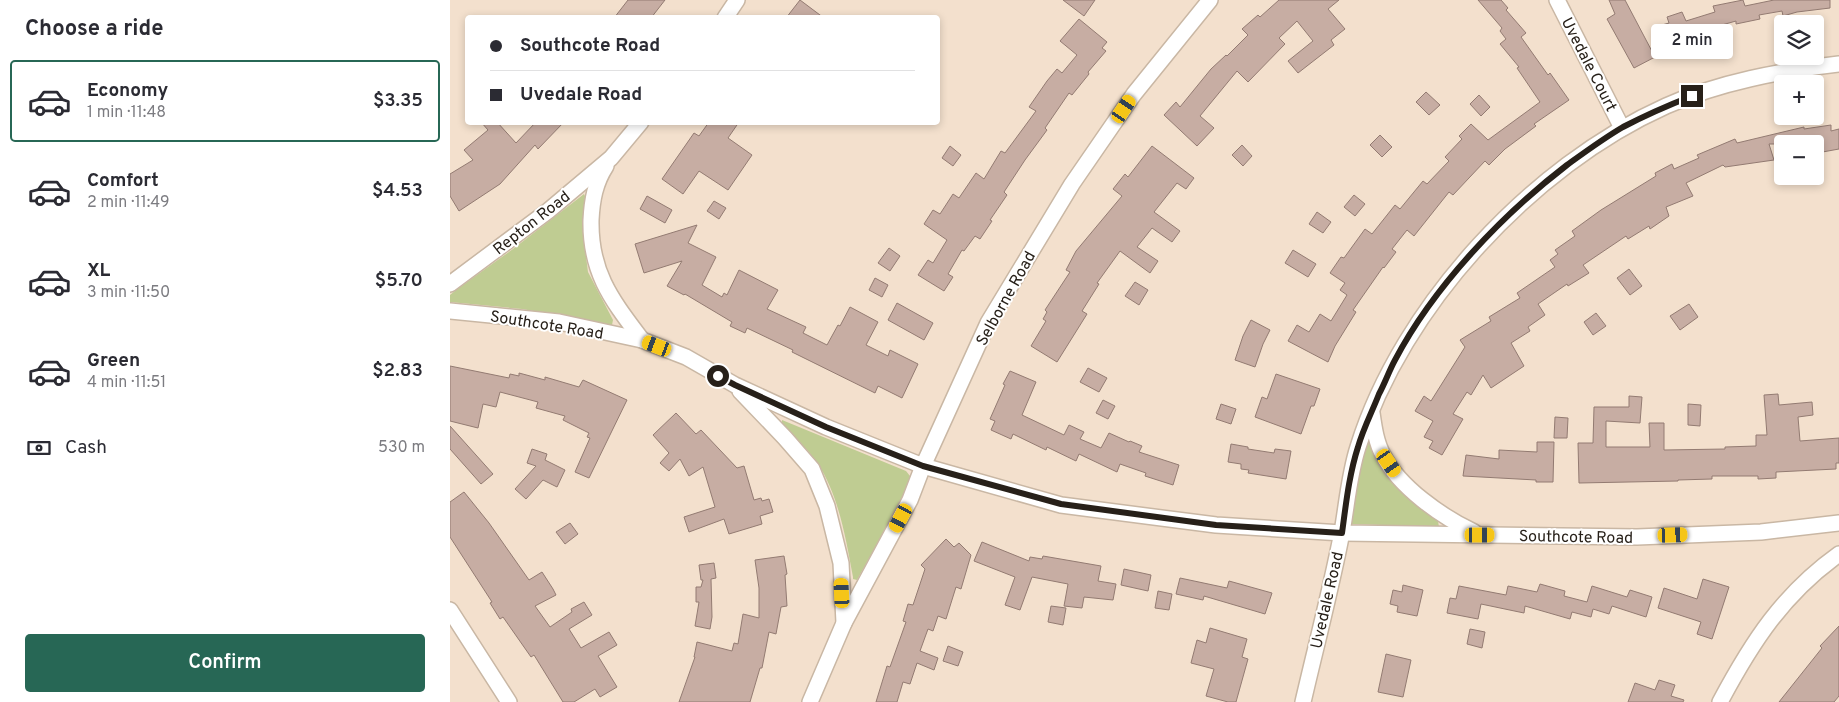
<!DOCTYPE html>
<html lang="en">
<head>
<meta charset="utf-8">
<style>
	body { margin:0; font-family:Overpass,sans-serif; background:#f2f2f3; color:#2b2b33; height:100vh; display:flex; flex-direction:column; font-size:19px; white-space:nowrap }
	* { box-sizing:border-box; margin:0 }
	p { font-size:16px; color:#7c7c81 }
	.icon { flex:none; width:28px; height:28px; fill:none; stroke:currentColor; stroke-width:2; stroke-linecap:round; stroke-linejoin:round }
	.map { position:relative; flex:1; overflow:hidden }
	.sheet { display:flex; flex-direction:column; background:#fff; width:450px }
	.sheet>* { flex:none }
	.banner { position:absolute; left:15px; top:15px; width:475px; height:110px; border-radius:5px; box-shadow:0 2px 8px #0003; display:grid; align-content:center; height:110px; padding:0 25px; background:#fff }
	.controls { position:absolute; left:1324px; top:15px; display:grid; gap:10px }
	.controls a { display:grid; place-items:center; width:50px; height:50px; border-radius:5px; background:#fff; box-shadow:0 2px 8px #0003; font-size:25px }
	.end { position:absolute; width:22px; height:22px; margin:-11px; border:6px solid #272019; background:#fff; box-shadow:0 0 0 2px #fff }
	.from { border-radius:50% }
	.bubble { position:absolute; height:35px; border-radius:5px; background:#fff; box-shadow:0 2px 8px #0003; font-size:16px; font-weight:600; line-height:35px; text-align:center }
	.car { position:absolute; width:15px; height:30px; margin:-15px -8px; border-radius:6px; box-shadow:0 0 4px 1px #0007; background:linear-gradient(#f5c518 24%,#345 0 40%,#f5c518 0 76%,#345 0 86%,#f5c518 0) }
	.banner b { display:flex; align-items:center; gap:18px; height:48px; font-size:19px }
	.banner b+b { border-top:1px solid #e1e1e2 }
	.banner i { width:12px; height:12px; background:#2b2b33 }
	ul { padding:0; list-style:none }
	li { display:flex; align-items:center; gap:15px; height:82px; margin:0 10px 8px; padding:0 15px; border:2px solid transparent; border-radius:5px }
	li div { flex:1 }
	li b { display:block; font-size:19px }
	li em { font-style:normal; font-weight:600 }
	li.on { border-color:#276755 }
	li>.icon { width:45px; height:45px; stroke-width:1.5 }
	h2 { padding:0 25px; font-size:22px; line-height:60px }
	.pay { display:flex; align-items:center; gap:12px; height:55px; padding:0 25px; font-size:19px }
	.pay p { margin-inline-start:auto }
	.cta { display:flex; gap:10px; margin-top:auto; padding:10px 25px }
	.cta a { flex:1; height:58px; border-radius:5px; background:#276755; color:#fff; font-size:20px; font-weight:600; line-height:58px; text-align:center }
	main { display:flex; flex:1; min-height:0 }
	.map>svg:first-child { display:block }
	.green { fill:#bfcc92 }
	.building { fill:#c7ada3; stroke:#937b72 }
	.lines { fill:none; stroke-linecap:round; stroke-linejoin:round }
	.street-casing { stroke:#c9b7a4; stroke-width:18 }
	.street { stroke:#fff; stroke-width:15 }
	.route { stroke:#272019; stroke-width:6 }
	.labels { text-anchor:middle; stroke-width:4; stroke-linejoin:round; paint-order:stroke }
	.street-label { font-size:16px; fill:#272019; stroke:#fff }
</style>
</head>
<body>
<main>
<section class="sheet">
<h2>Choose a ride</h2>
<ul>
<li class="on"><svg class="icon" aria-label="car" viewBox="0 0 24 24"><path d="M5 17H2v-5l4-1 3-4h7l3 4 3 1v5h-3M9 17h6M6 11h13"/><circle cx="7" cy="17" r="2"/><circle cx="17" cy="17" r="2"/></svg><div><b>Economy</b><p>1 min · 11:48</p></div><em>$3.35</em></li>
<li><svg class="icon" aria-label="car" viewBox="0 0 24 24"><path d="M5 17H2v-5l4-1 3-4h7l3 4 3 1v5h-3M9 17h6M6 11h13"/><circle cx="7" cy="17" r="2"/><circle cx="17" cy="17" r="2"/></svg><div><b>Comfort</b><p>2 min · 11:49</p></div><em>$4.53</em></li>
<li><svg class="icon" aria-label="car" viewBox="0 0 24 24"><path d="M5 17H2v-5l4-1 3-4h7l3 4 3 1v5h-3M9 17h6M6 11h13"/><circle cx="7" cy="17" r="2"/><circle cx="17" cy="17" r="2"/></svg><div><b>XL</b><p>3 min · 11:50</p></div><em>$5.70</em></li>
<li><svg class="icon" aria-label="car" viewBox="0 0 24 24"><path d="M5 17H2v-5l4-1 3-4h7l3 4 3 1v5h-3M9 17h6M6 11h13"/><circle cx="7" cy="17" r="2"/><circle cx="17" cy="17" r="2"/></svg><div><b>Green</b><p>4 min · 11:51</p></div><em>$2.83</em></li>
</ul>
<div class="pay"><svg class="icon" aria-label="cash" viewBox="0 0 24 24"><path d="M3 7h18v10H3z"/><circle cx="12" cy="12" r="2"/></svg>Cash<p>530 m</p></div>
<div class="cta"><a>Confirm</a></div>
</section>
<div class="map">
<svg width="1389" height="702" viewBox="0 0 1389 702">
	<rect width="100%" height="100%" fill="#f3e0cd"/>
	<g class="green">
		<path d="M 134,194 L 135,196 L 133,233 L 138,272 L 163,320 L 162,325 L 72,309 L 0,302 L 0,295 L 6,290 L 63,249 Z"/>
		<path d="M 332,420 L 456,471 L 460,476 L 459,487 L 407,580 L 403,579 L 403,577 C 396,540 389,496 368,464 C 359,450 344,437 332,425 Z"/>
		<path d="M 919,438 L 959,496 L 988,521 L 989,527 L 902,524 C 899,505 912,456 919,438 Z"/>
	</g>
	<g class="building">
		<path d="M 178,0 L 215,0 L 201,18 L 164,18 Z"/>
		<path d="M 350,0 L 374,18 L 336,18 Z"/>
		<path d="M 613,0 L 645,0 L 634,16 Z"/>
		<path d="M 829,0 L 889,0 L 878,9 L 895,29 L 881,40 L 884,45 L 848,73 L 838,61 L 863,41 L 847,21 L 829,38 L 835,44 L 798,82 L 787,71 L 750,116 L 764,128 L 747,146 L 714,115 L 726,102 L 730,107 L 761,69 L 776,55 L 777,56 L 798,35 L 792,29 L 808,15 L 810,17 Z"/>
		<path d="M 1028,0 L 1051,0 L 1058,8 L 1056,10 L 1076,33 L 1071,37 L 1098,75 L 1100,73 L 1119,100 L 1084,124 L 1086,126 L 1055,149 L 1039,165 L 1035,161 L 1003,195 L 999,192 L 964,236 L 957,230 L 942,249 L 946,252 L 934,268 L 933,267 L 903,310 L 906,312 L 885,346 L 878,362 L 838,341 L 847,325 L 859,332 L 870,314 L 881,321 L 897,295 L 890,290 L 895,283 L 880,273 L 891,257 L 894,258 L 915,229 L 922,234 L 945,205 L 950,209 L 973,181 L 977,184 L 999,161 L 995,157 L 1012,139 L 1009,136 L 1021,124 L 1038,140 L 1090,102 L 1067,68 L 1069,67 L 1050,44 L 1056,39 L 1050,31 L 1052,28 Z"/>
		<path d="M 1159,0 L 1175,0 L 1205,57 L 1184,68 L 1157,19 L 1165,14 Z"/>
		<path d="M 1293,0 L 1295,6 L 1324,0 L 1380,0 L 1380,8 L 1347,12 L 1333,16 L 1332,11 L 1309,15 L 1310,19 L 1286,24 L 1286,21 L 1240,34 L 1241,37 L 1219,45 L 1212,25 L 1219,23 L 1217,17 L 1232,12 L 1236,21 L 1265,12 L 1263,6 Z"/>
		<path d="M 629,19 L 657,42 L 652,48 L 656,51 L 638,72 L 639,74 L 622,95 L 619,93 L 595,128 L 597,130 L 575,160 L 554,192 L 557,195 L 540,220 L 542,221 L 530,239 L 525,236 L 514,251 L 512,250 L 498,274 L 503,277 L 494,291 L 468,275 L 478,260 L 483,263 L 497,240 L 474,224 L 483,210 L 490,214 L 503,194 L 509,198 L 526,173 L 534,179 L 551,151 L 555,153 L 586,111 L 579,107 L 597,81 L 607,69 L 612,73 L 627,55 L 610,41 Z"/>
		<path d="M 976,92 L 990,105 L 979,115 L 966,102 Z"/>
		<path d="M 1029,95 L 1040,107 L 1031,116 L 1020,104 Z"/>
		<path d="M 31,122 L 47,122 L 66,143 L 86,122 L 114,122 L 88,149 L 85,145 L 50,184 L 9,211 L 0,196 L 0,174 L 23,160 L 14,150 L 38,130 Z"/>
		<path d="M 259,122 L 289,122 L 278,138 L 302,155 L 278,190 L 249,171 L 233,194 L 212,179 L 244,133 L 249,136 Z"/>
		<path d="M 1381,125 L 1381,131 L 1389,129 L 1389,149 L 1367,153 L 1366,144 L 1319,144 L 1324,160 L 1275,167 L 1273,165 L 1236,183 L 1243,196 L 1216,207 L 1219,216 L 1200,229 L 1199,226 L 1178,239 L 1176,236 L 1133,265 L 1139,273 L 1118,286 L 1117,284 L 1088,304 L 1095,315 L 1078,327 L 1080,331 L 1061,343 L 1074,366 L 1041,388 L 1033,375 L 1021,395 L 1017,392 L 1003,414 L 1013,419 L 992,455 L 979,448 L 983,441 L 974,437 L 983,421 L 965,411 L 974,396 L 981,401 L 1015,347 L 1010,340 L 1041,321 L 1039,317 L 1070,298 L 1067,293 L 1105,267 L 1100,260 L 1108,254 L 1105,250 L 1125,236 L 1122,231 L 1151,210 L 1206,176 L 1205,173 L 1222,164 L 1224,169 L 1249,158 L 1247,155 L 1285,139 L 1287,143 L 1354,127 L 1354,129 Z"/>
		<path d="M 930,135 L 942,147 L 932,157 L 920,145 Z"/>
		<path d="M 792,145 L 802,156 L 793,166 L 782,155 Z"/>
		<path d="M 500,146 L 511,155 L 503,166 L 492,158 Z"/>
		<path d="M 702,146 L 744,178 L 736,189 L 727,183 L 704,212 L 730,231 L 722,242 L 702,228 L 687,247 L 708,261 L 700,273 L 670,251 L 647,283 L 649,284 L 632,311 L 637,314 L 607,362 L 581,346 L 596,321 L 593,319 L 597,312 L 595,310 L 620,272 L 616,270 L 626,251 L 672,196 L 663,189 L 675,174 L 678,177 Z"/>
		<path d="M 904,195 L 915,204 L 905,216 L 894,207 Z"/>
		<path d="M 197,196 L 222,210 L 215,223 L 190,209 Z"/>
		<path d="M 264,201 L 276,208 L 269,219 L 257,211 Z"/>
		<path d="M 867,212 L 881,222 L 873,233 L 859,224 Z"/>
		<path d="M 247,225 L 238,243 L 266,257 L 252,285 L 272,297 L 274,293 L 277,295 L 289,270 L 328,290 L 317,309 L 356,327 L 353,333 L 377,345 L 388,325 L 390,326 L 400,307 L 428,322 L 416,345 L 438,356 L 440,350 L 468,364 L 452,398 L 428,386 L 425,393 L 342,352 L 343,350 L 297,328 L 295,333 L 280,326 L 282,322 L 235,294 L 234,295 L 217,286 L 232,261 L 194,273 L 185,244 Z"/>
		<path d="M 439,248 L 450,256 L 440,271 L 428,263 Z"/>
		<path d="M 843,250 L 866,264 L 858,277 L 835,263 Z"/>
		<path d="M 1179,269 L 1192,286 L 1180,295 L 1167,278 Z"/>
		<path d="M 425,278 L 438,285 L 432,297 L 419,290 Z"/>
		<path d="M 685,282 L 698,290 L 689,305 L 675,296 Z"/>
		<path d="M 447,303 L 483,323 L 474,340 L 438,320 Z"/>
		<path d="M 1239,304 L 1248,317 L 1230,330 L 1220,316 Z"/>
		<path d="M 1146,313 L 1156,326 L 1143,335 L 1134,322 Z"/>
		<path d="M 801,320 L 820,330 L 813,344 L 805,367 L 785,360 L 793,336 Z"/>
		<path d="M 0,366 L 59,378 L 60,374 L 69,376 L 69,373 L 95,380 L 95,377 L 129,387 L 133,380 L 177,400 L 139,478 L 125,472 L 140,438 L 137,437 L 139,433 L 113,420 L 115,416 L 86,408 L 88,402 L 50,392 L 46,407 L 33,404 L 28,428 L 0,421 Z"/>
		<path d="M 638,368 L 657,378 L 649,392 L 630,382 Z"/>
		<path d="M 560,371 L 586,382 L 572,415 L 614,435 L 619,425 L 634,432 L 630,439 L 651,448 L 659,433 L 679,442 L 680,441 L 692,446 L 689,452 L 729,465 L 723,485 L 695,476 L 696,473 L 670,464 L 667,472 L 629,454 L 626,461 L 597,447 L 596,450 L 563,434 L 561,439 L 541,430 L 545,421 L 540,419 L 555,385 L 553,384 Z"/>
		<path d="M 826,374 L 870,389 L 864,406 L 861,406 L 851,434 L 805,417 L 812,397 L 817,399 Z"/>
		<path d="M 1328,394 L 1329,405 L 1362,402 L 1363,415 L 1348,417 L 1350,441 L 1389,438 L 1389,463 L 1386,463 L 1386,469 L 1326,472 L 1326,478 L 1308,479 L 1308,476 L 1262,476 L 1262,479 L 1228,480 L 1228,481 L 1129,483 L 1128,443 L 1143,443 L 1144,407 L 1179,407 L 1179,396 L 1192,397 L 1190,423 L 1156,421 L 1156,447 L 1200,447 L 1199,423 L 1214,423 L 1214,450 L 1275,449 L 1275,447 L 1306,446 L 1306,435 L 1317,435 L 1314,395 Z"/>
		<path d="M 653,400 L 665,406 L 658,419 L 646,413 Z"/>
		<path d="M 771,404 L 786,409 L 781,424 L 766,419 Z"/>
		<path d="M 1238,404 L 1251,405 L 1250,426 L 1238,425 Z"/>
		<path d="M 226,413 L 246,434 L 251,430 L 287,468 L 294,466 L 304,500 L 311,498 L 312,501 L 319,499 L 323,512 L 310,516 L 312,524 L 279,534 L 274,519 L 239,532 L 234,517 L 265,507 L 253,467 L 239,476 L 230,459 L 219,471 L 210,463 L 219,453 L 203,435 Z"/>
		<path d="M 1105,417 L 1118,418 L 1117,438 L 1104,438 Z"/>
		<path d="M 0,426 L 43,474 L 31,484 L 0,449 Z"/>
		<path d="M 1087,442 L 1104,442 L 1103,482 L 1086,482 L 1086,480 L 1013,476 L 1016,455 L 1049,459 L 1049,450 L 1087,452 Z"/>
		<path d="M 781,444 L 798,447 L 798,449 L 824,453 L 825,449 L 841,451 L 836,479 L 798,473 L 799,470 L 791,469 L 791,464 L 778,462 Z"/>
		<path d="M 82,449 L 97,454 L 95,460 L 115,470 L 107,487 L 93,480 L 76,499 L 65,489 L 86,466 L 77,463 Z"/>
		<path d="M 14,492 L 39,523 L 79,580 L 92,572 L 103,589 L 106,595 L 85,606 L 100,627 L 122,612 L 121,609 L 134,602 L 142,615 L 119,629 L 131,648 L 159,632 L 167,645 L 148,656 L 167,687 L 150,697 L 145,689 L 124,702 L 113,702 L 84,655 L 81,657 L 53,617 L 50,619 L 40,603 L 42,602 L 0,537 L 0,502 Z"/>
		<path d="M 120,523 L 128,534 L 115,544 L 106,532 Z"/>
		<path d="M 496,539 L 504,547 L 509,543 L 521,555 L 511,589 L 506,587 L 496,619 L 488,616 L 483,631 L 478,629 L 470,651 L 488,658 L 484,670 L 467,663 L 460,684 L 453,682 L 447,702 L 426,702 L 437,666 L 440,667 L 456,622 L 453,621 L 458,604 L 463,605 L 475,569 L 471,565 Z"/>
		<path d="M 532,542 L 579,561 L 580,557 L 592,559 L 593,556 L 651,566 L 648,581 L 666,584 L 663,600 L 634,597 L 632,608 L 614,606 L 618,584 L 582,577 L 570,610 L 555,605 L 565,577 L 524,561 Z"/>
		<path d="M 334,556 L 337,574 L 335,575 L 337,606 L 331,607 L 326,634 L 319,632 L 312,668 L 310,668 L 300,702 L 229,702 L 245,657 L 244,657 L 247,642 L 282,651 L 284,643 L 288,644 L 293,614 L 309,618 L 309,588 L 305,560 Z"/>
		<path d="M 264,563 L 266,578 L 261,579 L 262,617 L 260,629 L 245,626 L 249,602 L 246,602 L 246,587 L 251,587 L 253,580 L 251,580 L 249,565 Z"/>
		<path d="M 674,569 L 701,575 L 698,591 L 671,585 Z"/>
		<path d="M 730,578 L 777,588 L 779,581 L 822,593 L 815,614 L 754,596 L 753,600 L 726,594 Z"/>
		<path d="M 1253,579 L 1279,587 L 1262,639 L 1247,634 L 1251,622 L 1208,608 L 1214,588 L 1247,599 Z"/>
		<path d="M 1090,584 L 1115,591 L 1114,596 L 1137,602 L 1142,586 L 1177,597 L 1180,590 L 1202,597 L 1196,617 L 1162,606 L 1159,614 L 1143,609 L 1141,617 L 1122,612 L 1120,619 L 1075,606 L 1074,613 L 1031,604 L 1028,619 L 997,613 L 1000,598 L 1006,599 L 1009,586 L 1056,595 L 1058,586 L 1087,592 Z"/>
		<path d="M 953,585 L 973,590 L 967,616 L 947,612 L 948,606 L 940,604 L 943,590 L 952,592 Z"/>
		<path d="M 708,591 L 722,594 L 719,610 L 705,608 Z"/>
		<path d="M 601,606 L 616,608 L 613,625 L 598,622 Z"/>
		<path d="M 1389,626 L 1389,696 L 1384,702 L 1329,702 L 1372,648 L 1370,646 Z"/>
		<path d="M 760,628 L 797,639 L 792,657 L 798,659 L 786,702 L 778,702 L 756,696 L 764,669 L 741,663 L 747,640 L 756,643 Z"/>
		<path d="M 1020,629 L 1035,632 L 1032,648 L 1017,644 Z"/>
		<path d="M 498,646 L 513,652 L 508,666 L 493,661 Z"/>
		<path d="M 936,654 L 961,660 L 953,697 L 928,692 Z"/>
		<path d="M 1209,680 L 1225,685 L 1221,696 L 1234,700 L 1233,702 L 1178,702 L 1185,683 L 1205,690 Z"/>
	</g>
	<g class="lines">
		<g class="street-casing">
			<g id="street">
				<path d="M 1107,0 L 1172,128"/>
				<path d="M 275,18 L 287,0"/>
				<path d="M 156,166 C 145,183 142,200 141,220 C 140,273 162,300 192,340"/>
				<path d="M 0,284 L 98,211 L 161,158 L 191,122"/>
				<path d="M 0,311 L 109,322 L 192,340 L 236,357 L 285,385 L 376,427 L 473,466 L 611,505 L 766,525 L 892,533 L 1187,537 L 1311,532 L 1389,523"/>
				<path d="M 290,391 L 335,438 L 362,469 L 377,506 L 391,563 L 394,623 L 360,702"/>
				<path d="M 922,413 C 924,427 926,442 933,455 C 949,487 992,517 1024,532"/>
				<path d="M 0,610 L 59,702"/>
				<path d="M 394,623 L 460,500 L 473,466 L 538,323 L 622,184 L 684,94 L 760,0"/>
				<path d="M 853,702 C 866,646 881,589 892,532 C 897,504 899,475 908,447 C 952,306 1082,166 1216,106 C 1270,82 1330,71 1389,64"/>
				<path d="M 1270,702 C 1302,642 1333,594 1389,554"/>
			</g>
		</g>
		<use href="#street" class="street"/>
	</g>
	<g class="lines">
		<path class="route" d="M 268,376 L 285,385 L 376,427 L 473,466 L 611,504 L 766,525 L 892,533 C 896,504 899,475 908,447 C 913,429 922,412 929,394 C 935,383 939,371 945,360 C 984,286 1052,215 1117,165 C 1135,152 1154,138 1173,127 C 1196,115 1219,105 1242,96"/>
	</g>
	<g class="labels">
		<g class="street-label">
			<text transform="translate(1140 64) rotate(63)" y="6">Uvedale Court</text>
			<text transform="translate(81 222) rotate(-38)" y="6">Repton Road</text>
			<text transform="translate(555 298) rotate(-61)" y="6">Selborne Road</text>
			<text transform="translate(97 324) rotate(9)" y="6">Southcote Road</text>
			<text transform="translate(1126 536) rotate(1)" y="6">Southcote Road</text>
			<text transform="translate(876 600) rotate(-77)" y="6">Uvedale Road</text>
		</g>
	</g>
</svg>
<div class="controls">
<a><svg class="icon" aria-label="layers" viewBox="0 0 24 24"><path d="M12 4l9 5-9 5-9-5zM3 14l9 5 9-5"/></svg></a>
<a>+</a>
<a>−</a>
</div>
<i class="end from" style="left:268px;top:376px"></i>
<i class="end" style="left:1242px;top:96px"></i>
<div class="bubble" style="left:1201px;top:24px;width:82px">2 min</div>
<i class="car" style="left:674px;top:109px;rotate:34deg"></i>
<i class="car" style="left:207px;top:346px;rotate:291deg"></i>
<i class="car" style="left:939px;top:463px;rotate:145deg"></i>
<i class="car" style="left:451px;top:518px;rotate:208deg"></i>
<i class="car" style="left:1030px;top:535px;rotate:90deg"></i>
<i class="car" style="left:1223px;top:535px;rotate:88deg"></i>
<i class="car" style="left:392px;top:593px;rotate:357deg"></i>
<div class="banner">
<b><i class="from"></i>Southcote Road</b>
<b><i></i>Uvedale Road</b>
</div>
</div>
</main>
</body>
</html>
